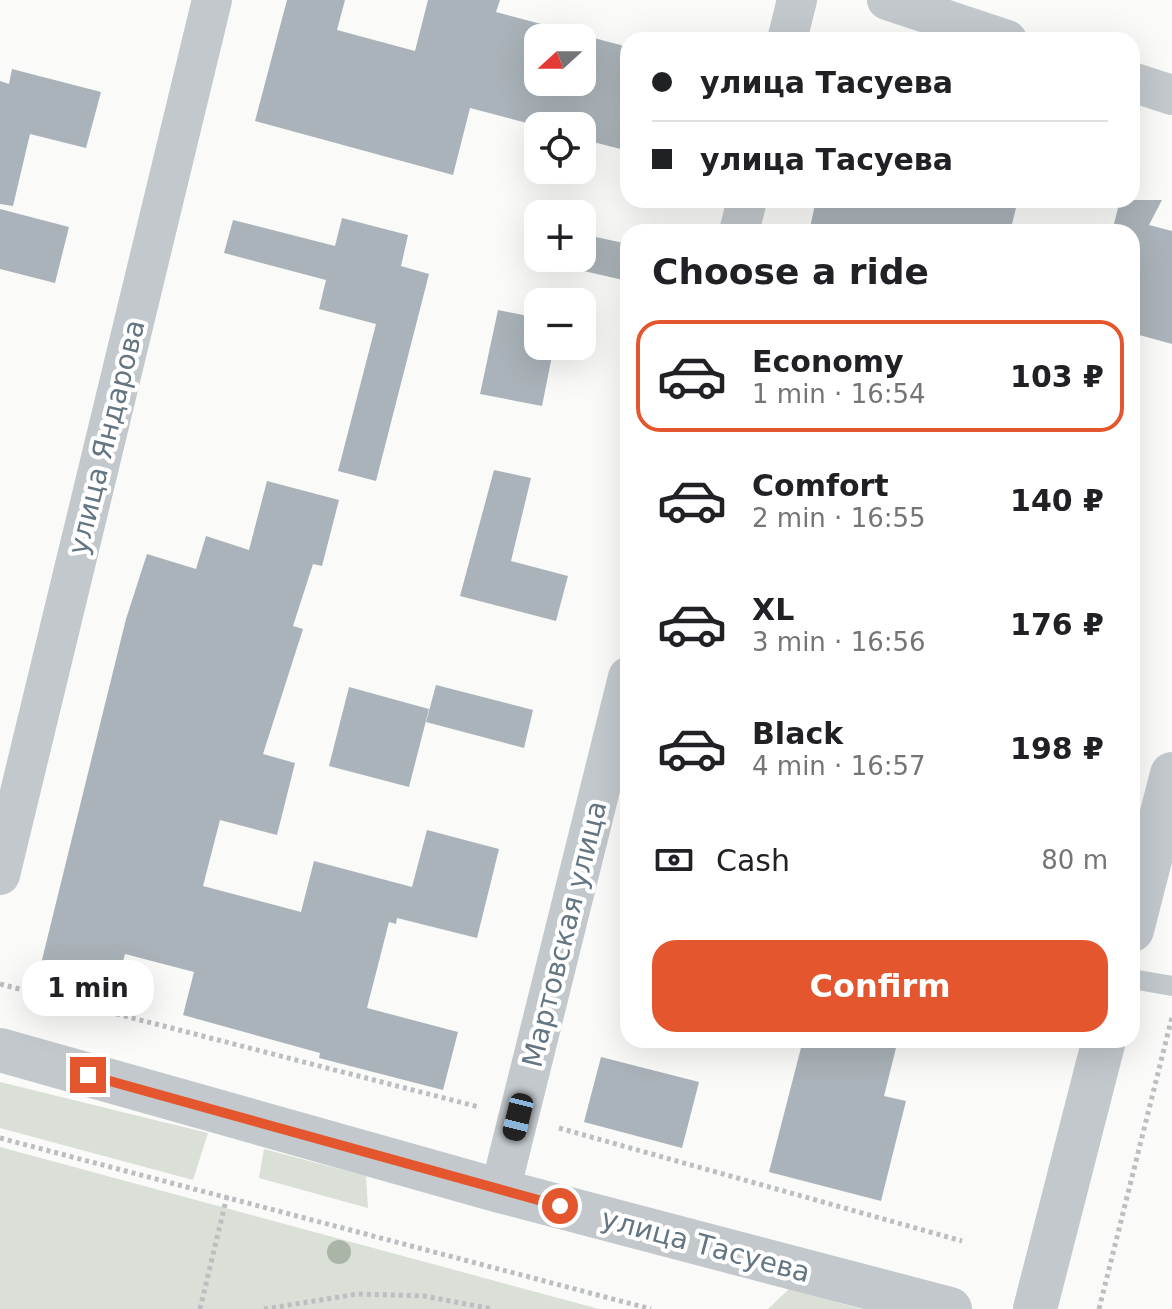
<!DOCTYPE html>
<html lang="en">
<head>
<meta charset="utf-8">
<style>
	body { margin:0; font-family:"DejaVu Sans",sans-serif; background:#f6f6f6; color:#202124; height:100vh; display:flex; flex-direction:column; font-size:30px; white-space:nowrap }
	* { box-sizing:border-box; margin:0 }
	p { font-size:26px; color:#757577 }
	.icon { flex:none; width:44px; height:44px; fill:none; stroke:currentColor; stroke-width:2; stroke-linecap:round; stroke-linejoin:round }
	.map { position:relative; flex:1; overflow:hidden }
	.sheet { position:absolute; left:620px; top:224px; width:520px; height:824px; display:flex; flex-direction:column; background:#fff; border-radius:24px; box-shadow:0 8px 32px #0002 }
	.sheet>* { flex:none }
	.top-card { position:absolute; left:620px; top:32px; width:520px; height:176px; border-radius:24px; box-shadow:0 8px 32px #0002; display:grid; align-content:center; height:176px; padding:0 32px; background:#fff }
	.needle { width:52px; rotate:249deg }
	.buttons { position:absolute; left:524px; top:24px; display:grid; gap:16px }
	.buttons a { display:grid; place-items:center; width:72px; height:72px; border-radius:16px; background:#fff; box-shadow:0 8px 32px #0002; font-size:40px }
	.end { position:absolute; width:36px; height:36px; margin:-18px; border:10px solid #e4572e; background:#fff; box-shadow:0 0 0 4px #fff }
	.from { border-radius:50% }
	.bubble { position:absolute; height:56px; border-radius:24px; background:#fff; box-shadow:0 8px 32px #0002; font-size:26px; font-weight:700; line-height:56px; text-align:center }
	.car { position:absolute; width:24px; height:48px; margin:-24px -12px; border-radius:10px; box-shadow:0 0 6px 2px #0007; background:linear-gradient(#222 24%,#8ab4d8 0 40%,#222 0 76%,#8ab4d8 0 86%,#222 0) }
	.top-card b { display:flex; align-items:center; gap:28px; height:76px; font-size:30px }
	.top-card b+b { border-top:2px solid #e0e0e0 }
	.top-card i { width:20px; height:20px; background:#202124 }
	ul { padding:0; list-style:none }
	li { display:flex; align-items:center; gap:24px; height:112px; margin:0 16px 12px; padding:0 16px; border:4px solid transparent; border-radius:24px }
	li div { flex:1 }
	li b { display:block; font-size:30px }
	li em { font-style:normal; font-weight:700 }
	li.active { border-color:#e4572e }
	li>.icon { width:72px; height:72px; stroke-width:1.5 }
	h2 { padding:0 32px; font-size:36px; line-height:96px }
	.pay { display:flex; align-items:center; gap:20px; height:88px; padding:0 32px; font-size:30px }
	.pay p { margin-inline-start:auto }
	.cta { display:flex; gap:16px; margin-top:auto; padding:16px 32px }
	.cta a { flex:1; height:92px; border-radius:24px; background:#e4572e; color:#fff; font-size:32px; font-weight:700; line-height:92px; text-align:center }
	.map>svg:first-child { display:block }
	.green { fill:#dadfd7 }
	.building { fill:#aab3b9; fill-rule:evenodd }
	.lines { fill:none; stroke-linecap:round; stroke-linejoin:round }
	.path { stroke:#bbbfc2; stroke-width:5; stroke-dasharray:4 4; stroke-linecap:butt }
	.service { stroke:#c3c8cc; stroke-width:20 }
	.minor { stroke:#c3c8cc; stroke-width:40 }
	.tertiary { stroke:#c3c8cc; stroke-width:44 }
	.tree { fill:#aab4a7 }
	.route { stroke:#e4572e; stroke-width:10 }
	.labels { text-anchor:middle; stroke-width:8; stroke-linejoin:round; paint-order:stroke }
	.street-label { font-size:28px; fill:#657683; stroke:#fff }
</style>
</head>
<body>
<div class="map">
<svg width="1172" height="1309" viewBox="0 0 1172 1309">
	<rect width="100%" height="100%" fill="#fafaf8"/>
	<g class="green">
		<path d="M 0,1082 L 208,1133 L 193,1180 L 0,1128 Z"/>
		<path d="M 0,1147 L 599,1309 L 0,1309 Z"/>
		<path d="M 264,1149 L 366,1176 L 368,1208 L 259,1178 Z"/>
		<path d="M 789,1289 L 861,1309 L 768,1309 Z"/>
	</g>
	<g class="building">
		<path d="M 287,0 L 345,0 L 337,30 L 415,51 L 428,0 L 500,0 L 496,12 L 628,47 L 628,151 L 582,139 L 582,126 L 538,126 L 470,108 L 453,175 L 255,121 ZM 538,38 L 582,38 L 582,82 L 538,82 Z"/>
		<path d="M 12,69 L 101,92 L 86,148 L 30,134 L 13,206 L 0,204 L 0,81 L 9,84 Z"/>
		<path d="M 816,200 L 1018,200 L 1010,232 L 809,232 Z"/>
		<path d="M 1120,200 L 1162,200 L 1149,225 L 1172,231 L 1172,344 L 1132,333 L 1132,232 L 1112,232 Z"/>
		<path d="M 0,209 L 69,227 L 55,283 L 0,269 Z"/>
		<path d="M 342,218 L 408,235 L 401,266 L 429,274 L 376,481 L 338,471 L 376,324 L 319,309 L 326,280 L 224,253 L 233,220 L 335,246 Z"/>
		<path d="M 582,234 L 628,244 L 623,280 L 536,260 L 538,251 L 538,258 L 582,258 Z"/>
		<path d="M 498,310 L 538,318 L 538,346 L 554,346 L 542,406 L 480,394 Z"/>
		<path d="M 494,470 L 531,478 L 511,561 L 568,576 L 556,621 L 460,596 Z"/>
		<path d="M 267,481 L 339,500 L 322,566 L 313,564 L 293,626 L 303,629 L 263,754 L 295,763 L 277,835 L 220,820 L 203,886 L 301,912 L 314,861 L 412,887 L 427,830 L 499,849 L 477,938 L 397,918 L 396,924 L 389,922 L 367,1008 L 458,1032 L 443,1090 L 319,1058 L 320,1053 L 183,1015 L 194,972 L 125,954 L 113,1000 L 37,980 L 126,619 L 147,554 L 196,569 L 206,536 L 249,550 Z"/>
		<path d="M 436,685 L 533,710 L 524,748 L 426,722 Z"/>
		<path d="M 349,687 L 429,709 L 409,787 L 329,766 Z"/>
		<path d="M 803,1040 L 898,1040 L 884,1096 L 906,1101 L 881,1201 L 769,1172 Z"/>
		<path d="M 601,1057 L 699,1082 L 682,1148 L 584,1122 Z"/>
	</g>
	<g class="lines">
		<g class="path">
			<path d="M 0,984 L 479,1107"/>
			<path d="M 559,1128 L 962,1241"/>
			<path d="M 0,1138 L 651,1309"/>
			<path d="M 200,1309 L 227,1196"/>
			<path d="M 264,1309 L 358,1294 L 424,1296 L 492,1309"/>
			<path d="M 1099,1309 L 1172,1017"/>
		</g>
		<path class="service" d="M 1132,979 L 1172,986"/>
		<g class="minor">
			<path d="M 887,0 L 1007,40"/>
			<path d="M 787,40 L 797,0"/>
			<path d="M 1132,82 L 1172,95"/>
			<path d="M 739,232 L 747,200"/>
			<path d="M 0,875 L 212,0"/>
			<path d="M 500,1191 L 628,677"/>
		</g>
		<g class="tertiary">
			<path d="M 1132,930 L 1172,774"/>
			<path d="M 0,1050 L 500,1191 L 950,1309"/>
			<path d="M 1035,1309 L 1104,1040"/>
		</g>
	</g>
	<circle class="tree" cx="339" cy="1252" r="12"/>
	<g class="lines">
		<path class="route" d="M 88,1075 L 560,1206"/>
	</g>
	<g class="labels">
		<g class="street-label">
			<text transform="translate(106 437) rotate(-76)" y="10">улица Яндарова</text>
			<text transform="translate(564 934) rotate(-76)" y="10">Мартовская улица</text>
			<text transform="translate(706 1245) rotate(15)" y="10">улица Тасуева</text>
		</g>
	</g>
</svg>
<div class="buttons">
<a><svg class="needle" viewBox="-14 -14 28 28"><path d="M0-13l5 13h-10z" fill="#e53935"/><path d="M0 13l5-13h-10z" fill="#757577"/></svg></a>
<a><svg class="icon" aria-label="locate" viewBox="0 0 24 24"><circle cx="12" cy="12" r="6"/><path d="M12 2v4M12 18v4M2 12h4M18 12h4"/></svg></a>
<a>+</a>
<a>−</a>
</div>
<i class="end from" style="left:560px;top:1206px"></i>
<i class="end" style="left:88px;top:1075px"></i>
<div class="bubble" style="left:22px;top:960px;width:132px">1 min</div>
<i class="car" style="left:518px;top:1117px;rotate:194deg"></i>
<div class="top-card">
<b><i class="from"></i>улица Тасуева</b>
<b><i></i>улица Тасуева</b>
</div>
<section class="sheet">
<h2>Choose a ride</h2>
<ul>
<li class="active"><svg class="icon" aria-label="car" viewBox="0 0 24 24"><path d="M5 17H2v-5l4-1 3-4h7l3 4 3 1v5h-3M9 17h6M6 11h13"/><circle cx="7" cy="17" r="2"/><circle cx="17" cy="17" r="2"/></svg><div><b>Economy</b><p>1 min · 16:54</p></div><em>103 ₽</em></li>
<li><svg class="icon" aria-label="car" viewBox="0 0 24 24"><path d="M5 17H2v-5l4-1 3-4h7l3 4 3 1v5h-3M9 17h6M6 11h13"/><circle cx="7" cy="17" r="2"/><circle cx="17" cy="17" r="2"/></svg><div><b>Comfort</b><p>2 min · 16:55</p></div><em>140 ₽</em></li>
<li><svg class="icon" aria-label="car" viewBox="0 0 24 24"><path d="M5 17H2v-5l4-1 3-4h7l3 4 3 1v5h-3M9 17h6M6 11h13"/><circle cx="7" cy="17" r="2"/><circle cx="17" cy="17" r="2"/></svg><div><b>XL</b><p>3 min · 16:56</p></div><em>176 ₽</em></li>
<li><svg class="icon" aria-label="car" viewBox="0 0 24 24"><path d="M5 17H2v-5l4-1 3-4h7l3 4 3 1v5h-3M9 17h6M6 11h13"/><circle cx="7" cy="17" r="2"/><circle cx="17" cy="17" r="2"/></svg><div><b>Black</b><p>4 min · 16:57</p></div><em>198 ₽</em></li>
</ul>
<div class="pay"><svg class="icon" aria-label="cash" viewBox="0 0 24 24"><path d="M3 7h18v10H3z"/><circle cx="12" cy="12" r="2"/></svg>Cash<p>80 m</p></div>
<div class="cta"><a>Confirm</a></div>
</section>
</div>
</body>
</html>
